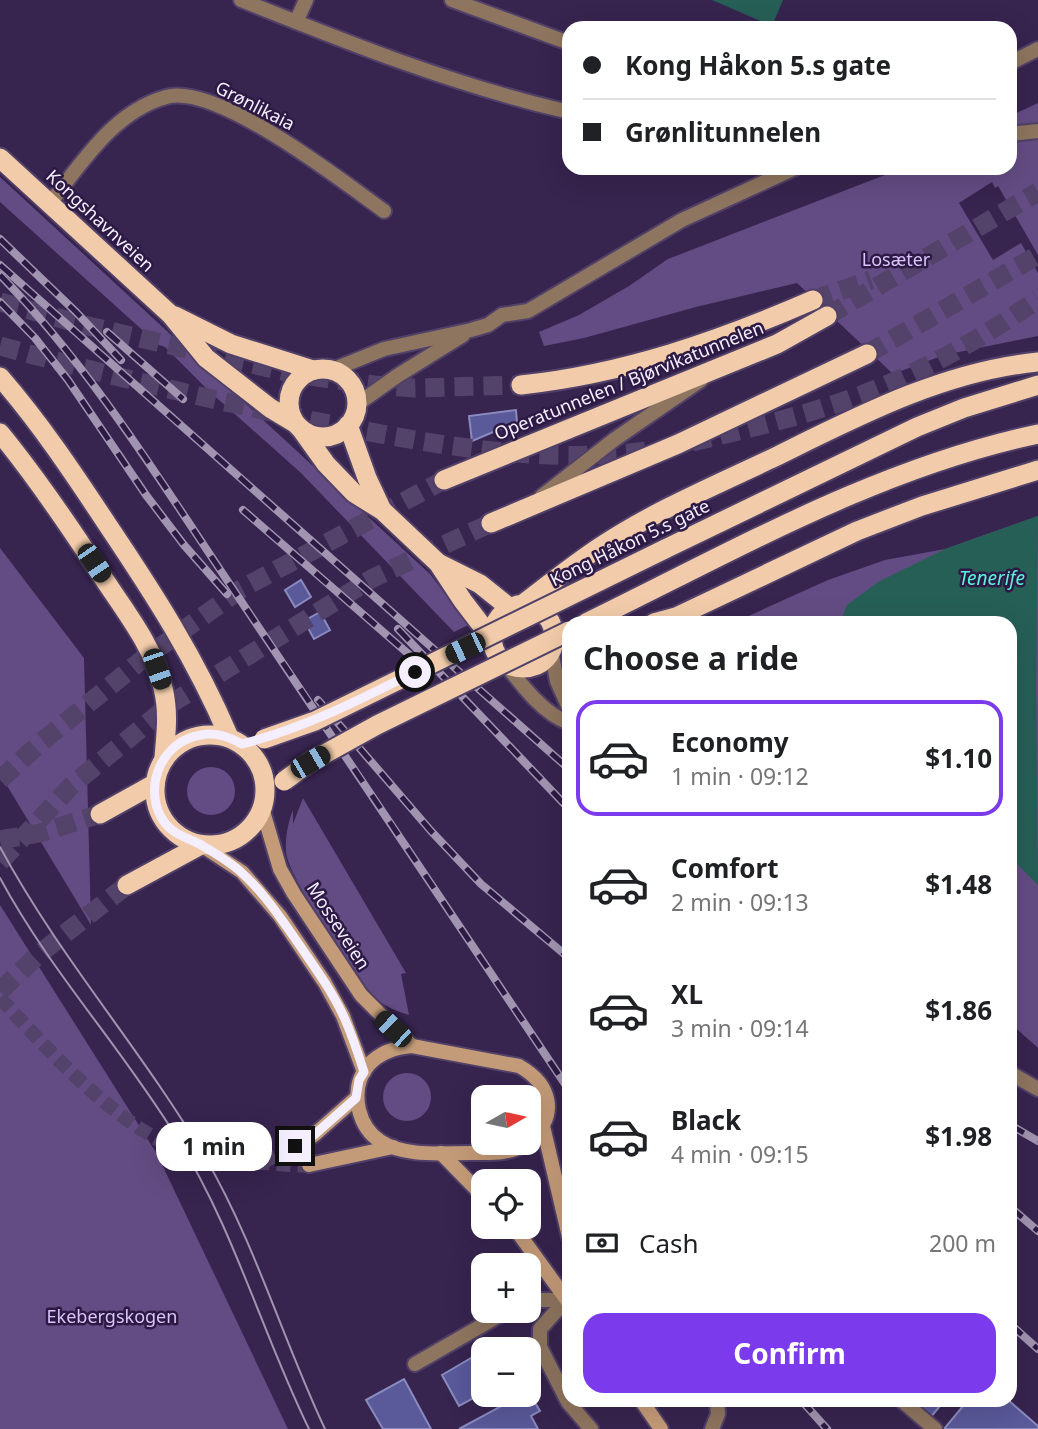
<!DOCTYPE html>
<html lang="en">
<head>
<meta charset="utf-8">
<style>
	body { margin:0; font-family:"Noto Sans",sans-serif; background:#f6f6f6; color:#202124; height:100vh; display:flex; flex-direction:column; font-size:26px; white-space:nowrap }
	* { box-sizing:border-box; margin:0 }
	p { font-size:23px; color:#757577 }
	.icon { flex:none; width:38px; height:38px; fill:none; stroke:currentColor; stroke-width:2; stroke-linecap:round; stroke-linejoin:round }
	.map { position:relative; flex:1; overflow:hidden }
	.side { position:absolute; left:562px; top:616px; width:455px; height:791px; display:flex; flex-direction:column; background:#fff; border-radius:21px; box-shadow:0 7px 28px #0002 }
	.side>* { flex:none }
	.guide { position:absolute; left:562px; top:21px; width:455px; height:154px; border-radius:21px; box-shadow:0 7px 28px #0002; display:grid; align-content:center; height:154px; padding:0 21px; background:#fff }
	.needle { width:46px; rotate:81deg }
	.controls { position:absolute; left:471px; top:1085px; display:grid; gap:14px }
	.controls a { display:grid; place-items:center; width:70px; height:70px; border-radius:14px; background:#fff; box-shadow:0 7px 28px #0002; font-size:35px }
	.end { position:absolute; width:32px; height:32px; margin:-16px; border:9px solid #f4eeff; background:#111; box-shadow:0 0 0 4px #111 }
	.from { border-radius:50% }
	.bubble { position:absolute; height:49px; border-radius:21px; background:#fff; box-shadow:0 7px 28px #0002; font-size:23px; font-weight:700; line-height:49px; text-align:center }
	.car { position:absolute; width:21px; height:42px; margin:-21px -10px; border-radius:9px; box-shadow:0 0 5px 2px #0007; background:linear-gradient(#222 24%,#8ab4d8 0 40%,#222 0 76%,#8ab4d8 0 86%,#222 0) }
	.guide b { display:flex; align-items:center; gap:24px; height:66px; font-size:26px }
	.guide b+b { border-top:2px solid #e0e0e0 }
	.guide i { width:18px; height:18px; background:#202124 }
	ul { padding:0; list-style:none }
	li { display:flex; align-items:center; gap:21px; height:116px; margin:0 14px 10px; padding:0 7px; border:4px solid transparent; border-radius:21px }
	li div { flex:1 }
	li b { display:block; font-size:26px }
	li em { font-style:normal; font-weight:700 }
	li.on { border-color:#7c3aed }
	li>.icon { width:63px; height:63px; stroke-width:1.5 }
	h2 { padding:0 21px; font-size:32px; line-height:84px }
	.pay { display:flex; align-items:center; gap:18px; height:77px; padding:0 21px; font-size:26px }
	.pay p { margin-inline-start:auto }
	.action { display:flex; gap:14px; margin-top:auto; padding:14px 21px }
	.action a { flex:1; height:80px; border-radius:21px; background:#7c3aed; color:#fff; font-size:28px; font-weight:700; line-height:80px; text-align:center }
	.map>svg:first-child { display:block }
	.green { fill:#634c83 }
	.water { fill:#265f56 }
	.building { fill:#5a599a; stroke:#898bbf; stroke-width:2 }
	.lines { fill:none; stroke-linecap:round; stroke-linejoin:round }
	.secondary-tunnel { stroke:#534269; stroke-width:14; stroke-dasharray:14 7; stroke-linecap:butt }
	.trunk-tunnel { stroke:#534269; stroke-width:19; stroke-dasharray:19 10; stroke-linecap:butt }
	.service-casing { stroke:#514068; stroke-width:18 }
	.tertiary-casing { stroke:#514068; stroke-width:18 }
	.secondary-casing { stroke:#514068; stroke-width:18 }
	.trunk-casing { stroke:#514068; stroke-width:23 }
	.service { stroke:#8e755f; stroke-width:14 }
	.tertiary { stroke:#8e755f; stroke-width:14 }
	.secondary { stroke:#c49b78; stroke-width:14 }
	.trunk { stroke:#f2ccaa; stroke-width:19 }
	.tram { stroke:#a094b0; stroke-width:2 }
	.rail-casing { stroke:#a094b0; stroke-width:8 }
	.rail { stroke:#2d1a44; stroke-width:5; stroke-dasharray:16; stroke-linecap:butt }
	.trunk-bridge-casing { stroke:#514068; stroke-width:23; stroke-linecap:butt }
	.trunk-bridge { stroke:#f2ccaa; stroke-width:19 }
	.route { stroke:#f4eeff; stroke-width:9 }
	.labels { text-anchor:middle; stroke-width:5; stroke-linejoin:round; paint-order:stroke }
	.street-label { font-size:18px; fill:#f4eeff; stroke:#2d1a44 }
	.park-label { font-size:18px; fill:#dac4fb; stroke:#2d1a44 }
	.water-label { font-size:19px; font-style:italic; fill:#59f2dd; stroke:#2d1a44 }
</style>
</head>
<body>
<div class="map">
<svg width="1038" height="1429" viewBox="0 0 1038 1429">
	<rect width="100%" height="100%" fill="#37244f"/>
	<g class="green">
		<path d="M 1038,103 L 1038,255 L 998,186 L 995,188 L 992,182 L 959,203 L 993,260 L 1021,243 L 1038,273 L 1038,336 L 944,355 L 893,374 L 797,283 L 696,307 L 584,338 L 544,346 L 539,332 L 579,315 L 629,286 L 668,259 L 903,168 L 1010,168 L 1010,116 Z"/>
		<path d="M 0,177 L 430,574 L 468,625 L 454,632 L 301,473 L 209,391 L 165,347 L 159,345 L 0,202 Z"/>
		<path d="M 1038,516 L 1038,1048 L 1010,1023 L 1010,623 L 733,623 L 828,580 L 885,560 L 945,549 Z"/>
		<path d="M 0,548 L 84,658 L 91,925 L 0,774 Z"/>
		<circle cx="211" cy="791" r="24"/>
		<path d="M 303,798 L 406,973 L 401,974 L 409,1015 C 397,1011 385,1007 376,998 C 357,980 287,875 286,852 C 285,837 288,823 293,810 L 293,824 Z"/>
		<path d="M 0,905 L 157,1154 L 288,1429 L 0,1429 Z"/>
		<circle cx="407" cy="1097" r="24"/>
	</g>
	<g class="water">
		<path d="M 712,0 L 783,0 L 772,26 Z"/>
		<path d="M 1038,516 L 1036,688 L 1038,885 L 1010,857 L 1010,623 L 840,623 L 847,605 L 878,582 L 945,549 Z"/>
	</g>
	<g class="building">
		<path d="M 516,410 L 517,422 L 472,441 L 469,416 Z"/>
		<path d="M 301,580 L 311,597 L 295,607 L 285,590 Z"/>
		<path d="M 320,612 L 330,630 L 314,639 L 304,621 Z"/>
		<path d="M 483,1351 L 483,1393 L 459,1406 L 442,1375 Z"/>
		<path d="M 404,1379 L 431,1429 L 383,1429 L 366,1400 Z"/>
		<path d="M 528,1391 L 540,1411 L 531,1416 L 538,1429 L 459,1429 L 522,1395 L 528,1395 Z"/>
		<path d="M 909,1400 L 945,1400 L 930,1418 Z"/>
		<path d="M 968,1400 L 1008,1400 L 1038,1426 L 1038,1429 L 944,1429 Z"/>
	</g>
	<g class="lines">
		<g class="secondary-tunnel">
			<path d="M 0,998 C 52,1054 115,1125 188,1154 C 212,1163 236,1163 261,1163 C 277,1163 293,1167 309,1165"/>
			<path d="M 263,1162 L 295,1146"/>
		</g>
		<g class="trunk-tunnel">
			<path d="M 813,300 L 871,280"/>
			<path d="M 0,302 L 88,326 L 295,374 L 374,385 L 414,388 L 521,385"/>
			<path d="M 827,316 L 1038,192"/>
			<path d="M 0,346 C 106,375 212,400 319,422 C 430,444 543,466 655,450"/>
			<path d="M 867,354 L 1038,255"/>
			<path d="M 692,442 C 739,431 786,420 832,405 C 905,382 976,343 1038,299"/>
			<path d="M 0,780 L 39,744 L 143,659 L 241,589 L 444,480"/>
			<path d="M 0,840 L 40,833 L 100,814"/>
			<path d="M 0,862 L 71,786 L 172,703 L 373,578 L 491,523"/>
			<path d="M 0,991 L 38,955 L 127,885"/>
		</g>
		<g class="service-casing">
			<g id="service">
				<path d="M 241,0 C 346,42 451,84 561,110"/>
				<path d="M 452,0 L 569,43"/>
				<path d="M 296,22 L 306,0"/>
				<path d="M 1010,134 L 1038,131"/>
				<path d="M 50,203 C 82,163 113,112 166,97 C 216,82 342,181 384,211"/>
				<path d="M 542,496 L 615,439 L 701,380"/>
				<path d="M 551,650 L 557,681 L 569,708"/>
				<path d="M 504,662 C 521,684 542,713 569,723"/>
				<path d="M 1010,1073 L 1038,1089"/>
				<path d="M 528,1300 L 566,1300"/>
				<path d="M 566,1300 L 540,1329 L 540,1347 L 568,1402 L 591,1429"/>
				<path d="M 415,1364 L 507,1311"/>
				<path d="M 901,1400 L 935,1429"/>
				<path d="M 712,1429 L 718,1414 L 717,1400"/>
			</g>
		</g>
		<g class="tertiary-casing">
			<g id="tertiary">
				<path d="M 1010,63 L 1038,49"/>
				<path d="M 332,370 L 384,349 L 471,330 L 488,325 L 502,315 L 528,311 L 682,220 L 795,168"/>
				<path d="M 356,405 L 397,376 L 463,335"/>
			</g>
		</g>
		<g class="secondary-casing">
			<g id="secondary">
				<path d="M 262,808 L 280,869 L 294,894 L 361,995 L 412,1046"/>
				<path d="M 201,845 L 242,872 L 280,916 L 325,983 L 343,1016 L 364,1072"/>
				<path d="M 543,1126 L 569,1237"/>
				<path d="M 527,1143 C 510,1155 489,1153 470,1153 C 441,1153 404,1157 380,1141 C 369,1134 362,1122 359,1110 C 351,1072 375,1049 412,1046 L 519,1066 C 551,1084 560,1116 528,1141"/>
				<path d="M 295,1146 L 314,1135 L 356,1098"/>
				<path d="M 441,1153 L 483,1196"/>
				<path d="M 309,1165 L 393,1147"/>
				<path d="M 514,1227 L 569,1303"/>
				<path d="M 641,1400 L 661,1429"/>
			</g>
		</g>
		<g class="trunk-casing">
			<g id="trunk">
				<path d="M 0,158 L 171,315 L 206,358 L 270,408 L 295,423"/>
				<path d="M 175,316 L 231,344 L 313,370"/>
				<circle cx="323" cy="403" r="34"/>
				<path d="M 0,377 C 40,423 74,474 107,524 C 154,594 196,659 229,737"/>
				<path d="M 521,385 C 624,374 719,341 813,300"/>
				<path d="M 348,425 L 367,478 L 382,510"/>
				<path d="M 301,429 L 326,464 L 354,493 L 383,511 L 438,563 L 463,601 L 492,639"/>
				<path d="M 0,433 C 37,478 70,527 102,576 C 125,611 154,647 163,688 C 169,712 166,734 164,757"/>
				<path d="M 444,480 L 777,344 L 827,316"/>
				<path d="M 491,523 L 678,444 L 867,354"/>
				<path d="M 665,549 L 917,427 L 964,408 L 1038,385"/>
				<path d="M 440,564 L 480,584 L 510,608"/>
				<path d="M 523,604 C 566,610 563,668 523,668 C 483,668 481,610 523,604 C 548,585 573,565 600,547 C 654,511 716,485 775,457 C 858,416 944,371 1038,362"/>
				<path d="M 586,623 C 732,552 877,468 1038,434"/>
				<path d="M 654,623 L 676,617 L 857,531 L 922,506 L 1038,470"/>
				<circle cx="210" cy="790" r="55"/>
				<path d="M 100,814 L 154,784"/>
				<path d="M 127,885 L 201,845"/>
			</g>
		</g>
		<use href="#service" class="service"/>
		<use href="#tertiary" class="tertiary"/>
		<use href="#secondary" class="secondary"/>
		<use href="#trunk" class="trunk"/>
		<g class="tram">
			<path d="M 0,847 C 59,957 142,1050 205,1157 C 255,1243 283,1340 325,1429"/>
			<path d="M 0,878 C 50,971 122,1048 177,1138 C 234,1229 262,1333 309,1429"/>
		</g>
		<g class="rail-casing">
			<g id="rail">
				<path d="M 0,239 L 76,312 L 121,360"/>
				<path d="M 0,265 L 569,769"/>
				<path d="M 0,275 C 94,371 164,487 239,598 C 350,762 459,926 569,1090"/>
				<path d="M 0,302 L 35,338 L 68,380 L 146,495 L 184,545 L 227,594"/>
				<path d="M 107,332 L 183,399"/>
				<path d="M 243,510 L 412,657"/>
				<path d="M 398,629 L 569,809"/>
				<path d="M 318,700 L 431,831 L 481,884 L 569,958"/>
				<path d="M 1010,1125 L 1038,1141"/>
				<path d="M 1010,1207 L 1038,1231"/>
				<path d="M 1010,1324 L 1038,1349"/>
				<path d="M 801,1400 L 827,1429"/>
			</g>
		</g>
		<use href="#rail" class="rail"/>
		<g class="trunk-bridge-casing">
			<g id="trunk-bridge">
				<path d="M 264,739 L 315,721 L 665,549"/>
				<path d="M 284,781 L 310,762 L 377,725 L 569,631"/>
			</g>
		</g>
		<use href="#trunk-bridge" class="trunk-bridge"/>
	</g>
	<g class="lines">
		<path class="route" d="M 295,1146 L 314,1135 L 356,1098 L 359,1080 L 364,1072 C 358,1053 352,1035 344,1017 C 331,989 313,965 296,940 C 280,917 264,893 243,874 C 232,863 216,854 203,846 C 187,837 171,835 161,817 C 143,784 164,740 201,735 C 216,732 229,737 242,744 C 305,728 357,701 415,672"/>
	</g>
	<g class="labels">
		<g class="street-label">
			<text transform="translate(255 106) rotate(27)" y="6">Grønlikaia</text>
			<text transform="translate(100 221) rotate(43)" y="6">Kongshavnveien</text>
			<text transform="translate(629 381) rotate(-22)" y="6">Operatunnelen / Bjørvikatunnelen</text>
			<text transform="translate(630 543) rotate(-26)" y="6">Kong Håkon 5.s gate</text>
			<text transform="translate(338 926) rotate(57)" y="6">Mosseveien</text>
		</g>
		<g class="park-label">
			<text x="896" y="266">Losæter</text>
			<text x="112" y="1323">Ekebergskogen</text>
		</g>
		<g class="water-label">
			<text x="992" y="585">Tenerife</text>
		</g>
	</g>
</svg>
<div class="controls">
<a><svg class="needle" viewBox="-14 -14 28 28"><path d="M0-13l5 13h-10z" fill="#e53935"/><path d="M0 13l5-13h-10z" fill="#757577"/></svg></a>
<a><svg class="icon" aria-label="locate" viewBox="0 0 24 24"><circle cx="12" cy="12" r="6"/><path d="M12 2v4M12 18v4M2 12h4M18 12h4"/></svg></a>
<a>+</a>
<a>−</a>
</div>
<i class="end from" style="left:415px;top:672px"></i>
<i class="end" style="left:295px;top:1146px"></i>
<div class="bubble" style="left:156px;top:1122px;width:116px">1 min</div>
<i class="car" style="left:94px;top:563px;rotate:146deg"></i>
<i class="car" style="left:465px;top:648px;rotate:244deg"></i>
<i class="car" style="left:157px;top:669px;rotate:161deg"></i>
<i class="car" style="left:310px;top:762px;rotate:60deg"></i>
<i class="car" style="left:393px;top:1029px;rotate:314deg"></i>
<div class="guide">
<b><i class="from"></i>Kong Håkon 5.s gate</b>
<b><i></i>Grønlitunnelen</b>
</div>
<section class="side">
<h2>Choose a ride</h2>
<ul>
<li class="on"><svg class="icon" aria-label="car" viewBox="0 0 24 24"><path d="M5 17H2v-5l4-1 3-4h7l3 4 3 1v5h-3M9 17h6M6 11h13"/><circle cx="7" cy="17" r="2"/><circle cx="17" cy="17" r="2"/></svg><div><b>Economy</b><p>1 min · 09:12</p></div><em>$1.10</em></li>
<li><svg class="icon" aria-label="car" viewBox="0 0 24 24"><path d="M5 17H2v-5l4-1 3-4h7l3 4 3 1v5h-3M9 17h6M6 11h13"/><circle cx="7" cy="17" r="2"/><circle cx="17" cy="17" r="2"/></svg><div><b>Comfort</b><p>2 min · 09:13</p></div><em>$1.48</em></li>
<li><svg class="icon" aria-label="car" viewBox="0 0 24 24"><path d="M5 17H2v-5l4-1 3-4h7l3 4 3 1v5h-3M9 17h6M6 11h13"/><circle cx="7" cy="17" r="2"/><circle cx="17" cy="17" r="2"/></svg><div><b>XL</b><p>3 min · 09:14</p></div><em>$1.86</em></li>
<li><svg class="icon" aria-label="car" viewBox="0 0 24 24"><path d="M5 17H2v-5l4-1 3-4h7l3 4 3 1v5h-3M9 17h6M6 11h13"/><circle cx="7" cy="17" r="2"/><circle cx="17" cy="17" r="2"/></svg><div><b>Black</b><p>4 min · 09:15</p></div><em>$1.98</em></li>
</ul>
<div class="pay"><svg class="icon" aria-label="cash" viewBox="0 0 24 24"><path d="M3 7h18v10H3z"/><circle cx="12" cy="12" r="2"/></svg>Cash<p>200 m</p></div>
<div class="action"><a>Confirm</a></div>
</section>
</div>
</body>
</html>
